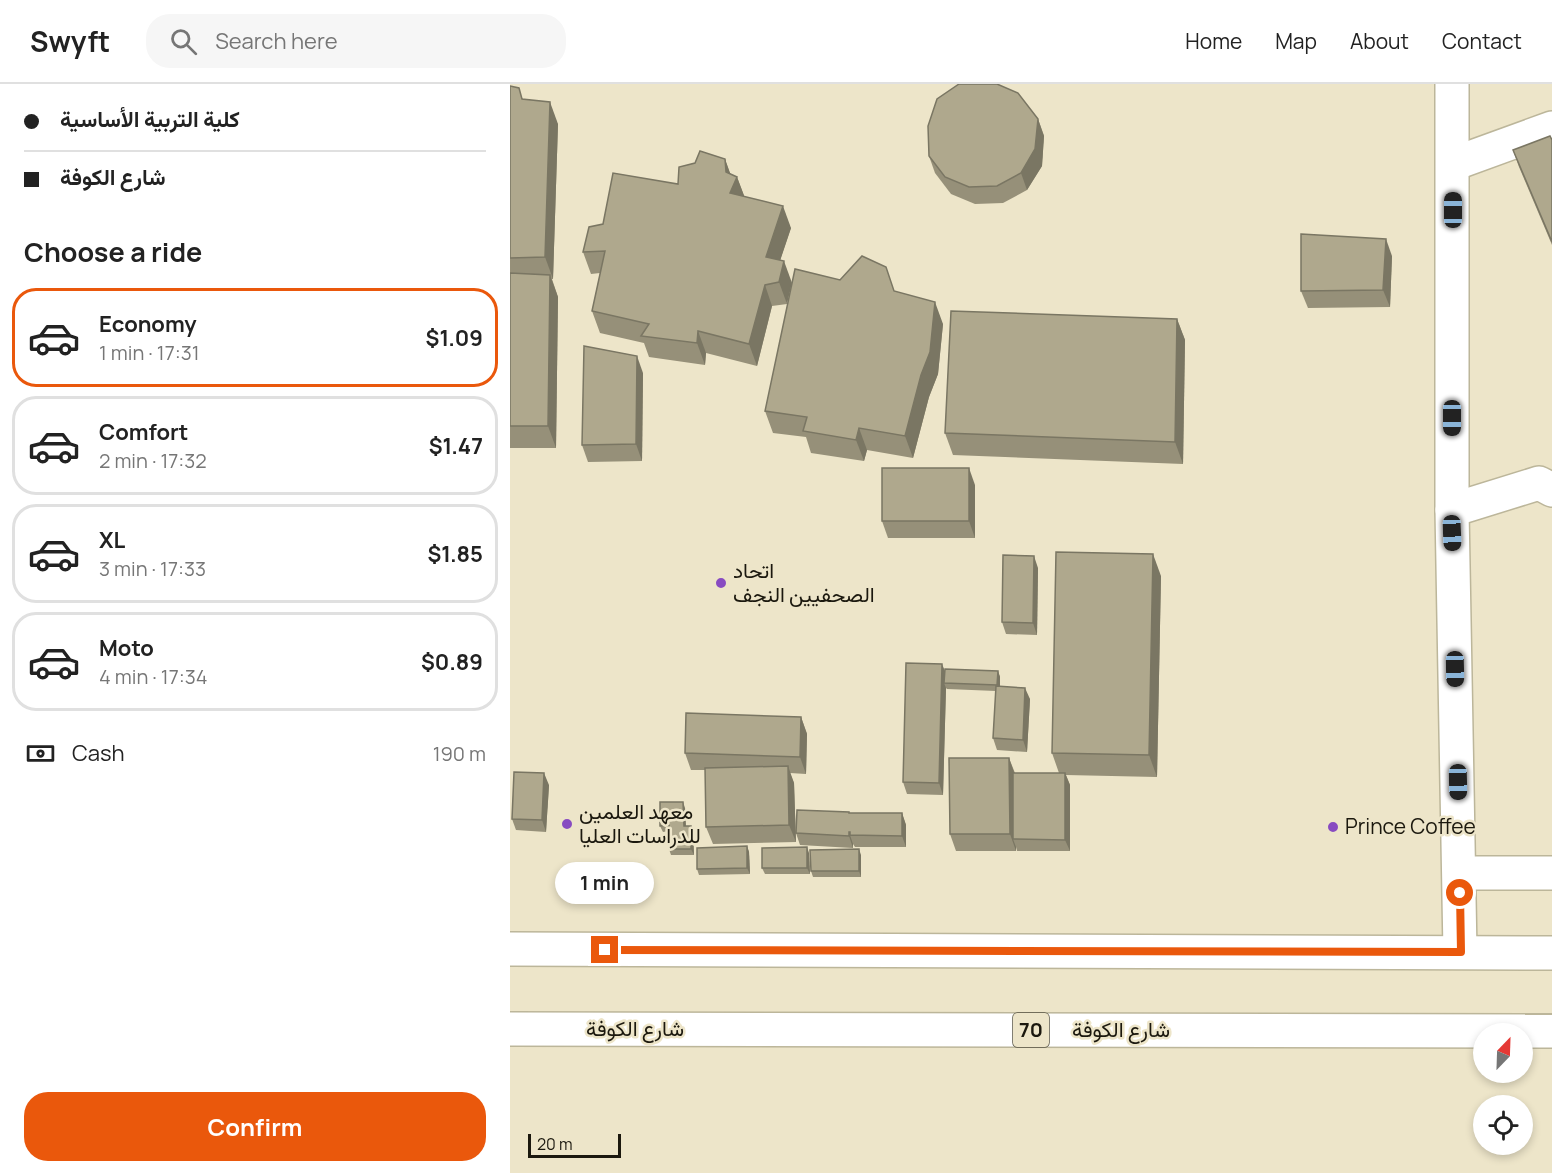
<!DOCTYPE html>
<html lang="en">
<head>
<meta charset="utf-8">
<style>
	body { margin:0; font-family:Manrope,Vazirmatn,sans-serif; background:#f6f6f6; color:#222; height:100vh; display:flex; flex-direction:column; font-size:22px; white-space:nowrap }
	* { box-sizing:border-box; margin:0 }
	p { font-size:20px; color:#767676 }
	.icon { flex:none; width:33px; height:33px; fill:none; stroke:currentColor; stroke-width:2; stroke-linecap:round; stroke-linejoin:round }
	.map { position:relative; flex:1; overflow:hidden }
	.drawer { display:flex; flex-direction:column; background:#fff; width:510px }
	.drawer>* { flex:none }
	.hud { display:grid; align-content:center; height:132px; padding:0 24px; background:#fff }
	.needle { width:39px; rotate:23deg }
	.tools { position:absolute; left:963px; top:939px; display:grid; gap:12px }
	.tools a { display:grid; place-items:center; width:60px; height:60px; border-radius:50%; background:#fff; box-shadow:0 3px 9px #0003; font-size:30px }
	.scale { position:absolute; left:18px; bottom:15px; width:93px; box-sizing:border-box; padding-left:6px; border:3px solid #1b180e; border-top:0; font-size:16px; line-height:21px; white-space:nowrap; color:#1b180e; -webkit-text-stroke:4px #ede5c9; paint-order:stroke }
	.end { position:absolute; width:27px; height:27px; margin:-14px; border:8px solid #ea580c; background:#fff; box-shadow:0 0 0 3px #fff }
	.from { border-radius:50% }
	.bubble { position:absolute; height:42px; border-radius:21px; background:#fff; box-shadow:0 3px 9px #0003; font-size:20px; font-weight:700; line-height:42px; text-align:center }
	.car { position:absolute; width:18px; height:36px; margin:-18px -9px; border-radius:8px; box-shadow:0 0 4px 2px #0007; background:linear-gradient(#222 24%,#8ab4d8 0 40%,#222 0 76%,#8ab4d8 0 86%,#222 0) }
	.hud b { display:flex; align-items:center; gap:21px; height:57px; font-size:22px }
	.hud b+b { border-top:2px solid #e0e0e0 }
	.hud i { width:15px; height:15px; background:#222 }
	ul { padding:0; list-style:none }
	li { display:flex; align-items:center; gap:18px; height:99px; margin:0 12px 9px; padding:0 12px; border:3px solid #e0e0e0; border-radius:24px }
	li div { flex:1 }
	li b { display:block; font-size:22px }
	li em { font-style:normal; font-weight:700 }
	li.current { border-color:#ea580c }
	li>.icon { width:54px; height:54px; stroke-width:1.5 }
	h2 { padding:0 24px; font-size:27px; line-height:72px }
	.pay { display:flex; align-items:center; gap:15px; height:66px; padding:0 24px; font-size:22px }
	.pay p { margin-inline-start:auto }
	.button { display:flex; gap:12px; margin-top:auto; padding:12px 24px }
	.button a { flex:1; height:69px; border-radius:24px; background:#ea580c; color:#fff; font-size:24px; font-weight:700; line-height:69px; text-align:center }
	header { display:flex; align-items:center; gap:36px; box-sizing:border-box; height:84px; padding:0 30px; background:#fff; border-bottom:2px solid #e0e0e0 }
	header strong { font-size:28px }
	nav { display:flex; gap:33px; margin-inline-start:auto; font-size:21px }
	.search { width:420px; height:54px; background:#f6f6f6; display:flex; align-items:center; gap:15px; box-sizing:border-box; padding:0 21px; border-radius:24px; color:#767676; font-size:22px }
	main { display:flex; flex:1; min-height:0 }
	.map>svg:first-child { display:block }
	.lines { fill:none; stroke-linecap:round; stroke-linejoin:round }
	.minor-casing { stroke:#bcb69a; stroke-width:36 }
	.tertiary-casing { stroke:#bcb69a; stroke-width:36 }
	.trunk-casing { stroke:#bcb69a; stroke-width:36 }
	.minor { stroke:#fff; stroke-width:33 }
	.tertiary { stroke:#fff; stroke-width:33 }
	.trunk { stroke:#fff; stroke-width:33 }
	.wall { fill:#969079 }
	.shaded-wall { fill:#7a7663 }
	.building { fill:#afa88d; stroke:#7a7663; stroke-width:1.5 }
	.route { stroke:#ea580c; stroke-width:8 }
	.poi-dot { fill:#884bc1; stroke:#ede5c9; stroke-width:2 }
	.labels { text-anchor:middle; stroke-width:5; stroke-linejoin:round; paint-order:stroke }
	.shield { fill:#ede5c9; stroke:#5a5646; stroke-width:1.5 }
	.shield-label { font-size:20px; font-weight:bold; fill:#1b180e }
	.poi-label { font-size:21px; fill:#1b180e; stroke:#ede5c9; text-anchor:start }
	.street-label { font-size:21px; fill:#1b180e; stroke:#ede5c9 }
</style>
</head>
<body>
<header>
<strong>Swyft</strong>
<div class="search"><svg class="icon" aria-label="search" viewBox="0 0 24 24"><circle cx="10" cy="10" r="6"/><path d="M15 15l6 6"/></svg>Search here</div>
<nav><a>Home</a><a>Map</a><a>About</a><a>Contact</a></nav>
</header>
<main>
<section class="drawer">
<div class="hud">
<b><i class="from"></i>كلية التربية الأساسية</b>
<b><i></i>شارع الكوفة</b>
</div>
<h2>Choose a ride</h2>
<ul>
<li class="current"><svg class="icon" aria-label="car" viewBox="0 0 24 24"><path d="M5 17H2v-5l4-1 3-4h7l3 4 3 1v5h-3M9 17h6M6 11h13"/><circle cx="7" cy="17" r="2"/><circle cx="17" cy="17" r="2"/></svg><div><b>Economy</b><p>1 min · 17:31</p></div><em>$1.09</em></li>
<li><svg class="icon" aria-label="car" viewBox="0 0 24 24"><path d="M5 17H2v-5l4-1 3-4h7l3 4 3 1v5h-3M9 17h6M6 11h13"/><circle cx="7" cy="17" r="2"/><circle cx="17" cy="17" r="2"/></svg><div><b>Comfort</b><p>2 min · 17:32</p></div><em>$1.47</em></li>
<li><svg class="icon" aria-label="car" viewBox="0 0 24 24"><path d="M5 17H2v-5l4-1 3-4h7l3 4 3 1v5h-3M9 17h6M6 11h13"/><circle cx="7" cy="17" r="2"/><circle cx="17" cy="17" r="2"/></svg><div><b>XL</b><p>3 min · 17:33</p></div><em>$1.85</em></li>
<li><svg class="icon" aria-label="car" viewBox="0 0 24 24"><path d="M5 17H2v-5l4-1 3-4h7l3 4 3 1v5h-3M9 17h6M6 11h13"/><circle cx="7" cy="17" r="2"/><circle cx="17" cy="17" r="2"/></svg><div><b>Moto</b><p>4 min · 17:34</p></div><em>$0.89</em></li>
</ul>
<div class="pay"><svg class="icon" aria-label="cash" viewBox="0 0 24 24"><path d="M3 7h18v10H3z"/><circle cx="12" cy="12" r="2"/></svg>Cash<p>190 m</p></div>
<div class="button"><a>Confirm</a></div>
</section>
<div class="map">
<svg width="1042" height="1089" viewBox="0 0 1042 1089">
	<rect width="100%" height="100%" fill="#ede5c9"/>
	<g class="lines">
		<g class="minor-casing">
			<g id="minor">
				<path d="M 942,0 L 942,426 L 950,868"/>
				<path d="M 943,80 L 1042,44"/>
				<path d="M 942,426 L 1029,399 L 1042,406"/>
			</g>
		</g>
		<g class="tertiary-casing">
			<path id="tertiary" d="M 950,789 L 1042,789"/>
		</g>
		<g class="trunk-casing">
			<g id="trunk">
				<path d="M 0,865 L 1042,869"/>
				<path d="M 0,945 L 1042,947"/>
			</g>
		</g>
		<use href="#minor" class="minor"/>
		<use href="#tertiary" class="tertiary"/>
		<use href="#trunk" class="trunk"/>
	</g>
	<g class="wall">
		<path d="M 0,2 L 13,15 L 48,40 L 43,195 L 42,195 L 48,213 L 46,364 L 0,364 Z"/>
		<path d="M 528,35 L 534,52 L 532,82 L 517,106 L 493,119 L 465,120 L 441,110 L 425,89 L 419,72 Z"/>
		<path d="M 1042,56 L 1042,161 L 1009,83 L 1003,66 Z"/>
		<path d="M 215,75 L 220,90 L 227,93 L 234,112 L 281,144 L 270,176 L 277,220 L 262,222 L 247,282 L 196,269 L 195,281 L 139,273 L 134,259 L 90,249 L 82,227 L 90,189 L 81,190 L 73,168 L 93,140 Z"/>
		<path d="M 882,172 L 880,223 L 798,224 L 791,207 Z"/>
		<path d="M 330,196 L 385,207 L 433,240 L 428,290 L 419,313 L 403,374 L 357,366 L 354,377 L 301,369 L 296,353 L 263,349 L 255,327 Z"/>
		<path d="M 667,235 L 675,256 L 673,380 L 443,371 L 435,349 Z"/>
		<path d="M 133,289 L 132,377 L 78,378 L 72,361 Z"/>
		<path d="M 465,401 L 465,454 L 378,454 L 372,437 Z"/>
		<path d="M 528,484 L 527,551 L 496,550 L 492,538 Z"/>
		<path d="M 651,492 L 647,693 L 556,691 L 560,701 L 560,767 L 507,767 L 506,763 L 506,767 L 446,767 L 440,750 L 499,674 L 505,689 L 549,689 L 542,669 Z"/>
		<path d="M 435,587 L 488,587 L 490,593 L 490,602 L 520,615 L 517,668 L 487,666 L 483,654 L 486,607 L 437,605 L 436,604 L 433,711 L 397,710 L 393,698 Z"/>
		<path d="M 291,633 L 297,650 L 296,690 L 280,689 L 284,699 L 286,758 L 203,760 L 196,743 L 195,686 L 181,686 L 175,669 Z"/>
		<path d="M 39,701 L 36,748 L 6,746 L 2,735 Z"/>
		<path d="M 175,724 L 176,742 L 183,748 L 184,771 L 161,771 L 159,765 L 159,747 L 153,748 L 150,742 Z"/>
		<path d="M 340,729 L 392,729 L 396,741 L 396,763 L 345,763 L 343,760 L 343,764 L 290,761 L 286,749 Z"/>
		<path d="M 237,762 L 239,768 L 240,790 L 189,791 L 187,785 Z"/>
		<path d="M 299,769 L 300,790 L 255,790 L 252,784 Z"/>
		<path d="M 351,771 L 351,793 L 303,793 L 301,787 Z"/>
	</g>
	<g class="shaded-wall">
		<path d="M 40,18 L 48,40 L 43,195 L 35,173 Z"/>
		<path d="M 528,35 L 534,52 L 532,82 L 517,106 L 511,89 Z"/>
		<path d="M 215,75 L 223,97 L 227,93 L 235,114 L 220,109 L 216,88 Z"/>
		<path d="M 273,122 L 281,144 L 264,195 L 256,173 Z"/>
		<path d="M 876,155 L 882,172 L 880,223 L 873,206 Z"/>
		<path d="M 274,177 L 282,199 L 277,220 L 269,198 Z"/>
		<path d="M 40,191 L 48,213 L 46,364 L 38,342 Z"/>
		<path d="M 255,201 L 262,222 L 247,282 L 239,260 Z"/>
		<path d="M 425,218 L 433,240 L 428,290 L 419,313 L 403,374 L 395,352 Z"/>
		<path d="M 667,235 L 675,256 L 673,380 L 665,358 Z"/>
		<path d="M 188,247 L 196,269 L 195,281 L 187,259 Z"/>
		<path d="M 127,272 L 133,289 L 132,377 L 126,360 Z"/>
		<path d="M 349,344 L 357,366 L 354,377 L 346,356 Z"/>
		<path d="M 459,384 L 465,401 L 465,454 L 459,437 Z"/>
		<path d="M 643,470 L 651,492 L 647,693 L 639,671 Z"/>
		<path d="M 524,472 L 528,484 L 527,551 L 523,539 Z"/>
		<path d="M 432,580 L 437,592 L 434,599 L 436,604 L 433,711 L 429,699 Z"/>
		<path d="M 488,587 L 490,593 L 490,607 L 487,601 Z"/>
		<path d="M 515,604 L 520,615 L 517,668 L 513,656 Z"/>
		<path d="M 291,633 L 297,650 L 296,690 L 290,673 Z"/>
		<path d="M 499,674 L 505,691 L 503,755 L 506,763 L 506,767 L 500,750 Z"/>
		<path d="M 278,682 L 284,699 L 286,758 L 279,741 Z"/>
		<path d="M 34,689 L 39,701 L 36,748 L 32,736 Z"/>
		<path d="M 555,689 L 560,701 L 560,767 L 555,756 Z"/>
		<path d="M 173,718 L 175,724 L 176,748 L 174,742 Z"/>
		<path d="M 392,729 L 396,741 L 396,763 L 392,752 Z"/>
		<path d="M 181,742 L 183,748 L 184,771 L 181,765 Z"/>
		<path d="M 339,748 L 343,760 L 343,764 L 339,752 Z"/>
		<path d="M 237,762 L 239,768 L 240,790 L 237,784 Z"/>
		<path d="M 297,763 L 299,769 L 300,790 L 297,784 Z"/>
		<path d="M 349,765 L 351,771 L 351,793 L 349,787 Z"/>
	</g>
	<g class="building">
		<path d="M 449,0 L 487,0 L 508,9 L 528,35 L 525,65 L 511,89 L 487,102 L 459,103 L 435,93 L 419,72 L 418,42 L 427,15 Z"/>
		<path d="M 0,2 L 9,4 L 12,15 L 40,18 L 35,173 L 0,174 Z"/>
		<path d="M 1040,52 L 1042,56 L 1042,158 L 1003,66 Z"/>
		<path d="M 190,67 L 215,75 L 216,88 L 227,93 L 220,109 L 273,122 L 256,173 L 274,177 L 269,198 L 255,201 L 239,260 L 188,247 L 187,259 L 131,252 L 139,240 L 82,227 L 95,167 L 73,168 L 79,143 L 93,140 L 103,89 L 168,100 L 169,83 L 185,79 Z"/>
		<path d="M 791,150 L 876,155 L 873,206 L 791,207 Z"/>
		<path d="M 352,172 L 376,183 L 384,207 L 425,218 L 420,268 L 411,291 L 395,352 L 349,344 L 346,356 L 293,347 L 297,333 L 255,327 L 285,185 L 330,196 Z"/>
		<path d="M 0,189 L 40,191 L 38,342 L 0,342 Z"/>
		<path d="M 441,227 L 667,235 L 665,358 L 435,349 Z"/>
		<path d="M 74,262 L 127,272 L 126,360 L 72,361 Z"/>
		<rect x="372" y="384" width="87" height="53"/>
		<path d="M 546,468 L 643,470 L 639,671 L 542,669 Z"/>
		<path d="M 493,471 L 524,472 L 523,539 L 492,538 Z"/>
		<path d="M 396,579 L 432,580 L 429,699 L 393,698 Z"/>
		<path d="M 435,585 L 488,587 L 487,601 L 434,599 Z"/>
		<path d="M 486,602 L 515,604 L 513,656 L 483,654 Z"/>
		<path d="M 176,629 L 291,633 L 290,673 L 175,669 Z"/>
		<path d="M 439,674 L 499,674 L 500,750 L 440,750 Z"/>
		<path d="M 278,682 L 279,741 L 196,743 L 195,684 Z"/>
		<path d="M 4,688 L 34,689 L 32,736 L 2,735 Z"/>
		<path d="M 503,689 L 555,689 L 555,756 L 503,755 Z"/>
		<path d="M 150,718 L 173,718 L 174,742 L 181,742 L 181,765 L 159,765 L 159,741 L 150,742 Z"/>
		<path d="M 287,726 L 339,728 L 339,729 L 392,729 L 392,752 L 340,751 L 340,748 L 339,748 L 339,752 L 286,749 Z"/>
		<path d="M 237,762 L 237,784 L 187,785 L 187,764 Z"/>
		<path d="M 297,763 L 297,784 L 252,784 L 252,764 Z"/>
		<path d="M 349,765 L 349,787 L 301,787 L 300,766 Z"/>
	</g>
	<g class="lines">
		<path class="route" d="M 95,866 L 951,868 L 950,809"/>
	</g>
	<g class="poi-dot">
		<circle cx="211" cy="499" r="6"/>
		<circle cx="57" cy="740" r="6"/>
		<circle cx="823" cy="743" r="6"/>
	</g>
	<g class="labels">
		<rect class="shield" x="503" y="929" width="36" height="34" rx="4.5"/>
		<g class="shield-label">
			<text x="521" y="953">70</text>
		</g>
		<g class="poi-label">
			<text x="223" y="494">اتحاد<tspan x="223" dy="24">الصحفيين النجف</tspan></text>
			<text x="69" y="735">معهد العلمين<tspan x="69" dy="24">للدراسات العليا</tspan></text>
			<text x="835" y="750">Prince Coffee</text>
		</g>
		<g class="street-label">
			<text x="125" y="952">شارع الكوفة</text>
			<text x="611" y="953">شارع الكوفة</text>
		</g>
	</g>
</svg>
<div class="tools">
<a><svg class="needle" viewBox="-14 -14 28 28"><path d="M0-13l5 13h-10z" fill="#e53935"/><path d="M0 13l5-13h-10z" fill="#767676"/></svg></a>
<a><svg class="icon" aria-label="locate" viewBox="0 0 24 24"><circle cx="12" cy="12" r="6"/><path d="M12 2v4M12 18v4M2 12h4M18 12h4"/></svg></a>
</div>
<div class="scale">20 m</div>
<i class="end from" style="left:950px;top:809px"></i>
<i class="end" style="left:95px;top:866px"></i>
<div class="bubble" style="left:45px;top:778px;width:99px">1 min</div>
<i class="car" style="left:943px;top:126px;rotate:0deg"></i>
<i class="car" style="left:942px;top:334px;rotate:180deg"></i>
<i class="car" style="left:942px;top:449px;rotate:178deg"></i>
<i class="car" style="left:945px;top:585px;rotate:179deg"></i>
<i class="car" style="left:948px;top:698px;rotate:179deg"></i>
</div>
</main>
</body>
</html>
